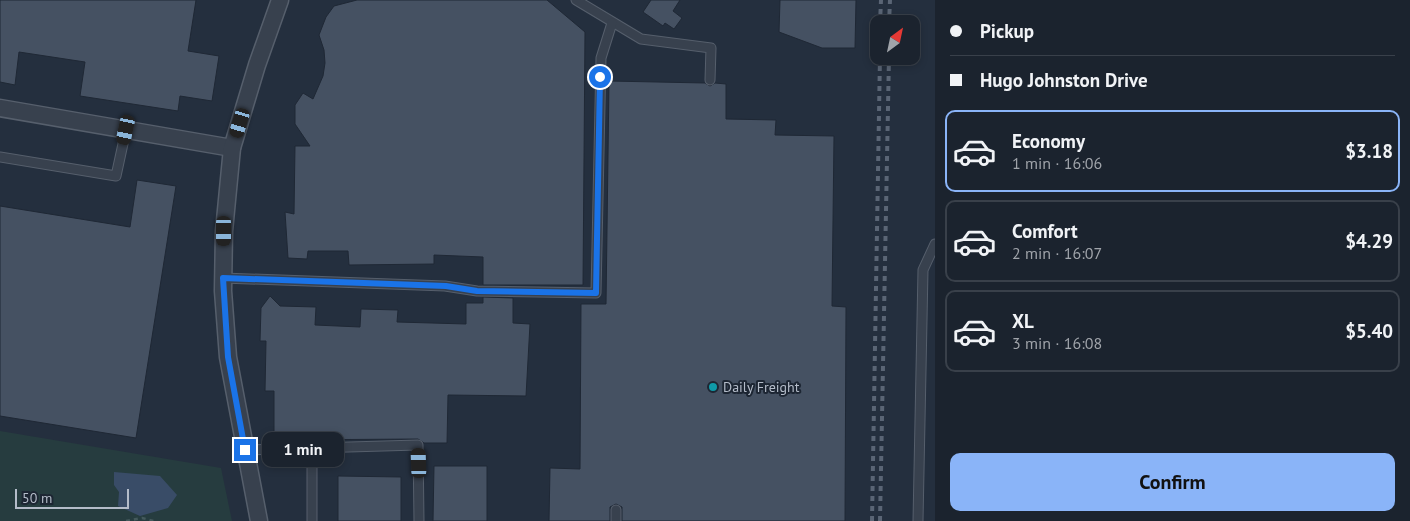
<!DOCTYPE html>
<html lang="en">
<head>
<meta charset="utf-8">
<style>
	body { margin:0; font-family:"PT Sans",sans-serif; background:#282f3a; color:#f1f3f6; height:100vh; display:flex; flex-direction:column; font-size:19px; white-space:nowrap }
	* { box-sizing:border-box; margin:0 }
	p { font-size:16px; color:#a0a4aa }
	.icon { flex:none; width:28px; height:28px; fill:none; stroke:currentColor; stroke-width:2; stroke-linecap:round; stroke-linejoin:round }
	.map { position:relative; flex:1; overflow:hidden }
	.drawer { display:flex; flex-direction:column; background:#1b232e; width:475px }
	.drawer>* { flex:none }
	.hud { display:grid; align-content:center; height:110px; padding:0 15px; background:#1b232e }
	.needle { width:32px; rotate:33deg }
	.fabs { position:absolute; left:870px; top:15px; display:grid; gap:10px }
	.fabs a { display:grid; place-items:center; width:50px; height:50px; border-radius:10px; background:#1b232e; box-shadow:0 2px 8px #0003,0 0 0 1px #39404a; font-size:25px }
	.scale { position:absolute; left:15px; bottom:12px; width:114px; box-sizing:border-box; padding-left:5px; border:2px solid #b4bcc9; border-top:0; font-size:14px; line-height:18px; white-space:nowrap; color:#b4bcc9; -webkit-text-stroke:4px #1d2633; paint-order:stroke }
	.end { position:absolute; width:22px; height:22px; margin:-11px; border:6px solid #1a73e8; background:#fff; box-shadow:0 0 0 2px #fff }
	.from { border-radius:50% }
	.bubble { position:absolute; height:35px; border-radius:10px; background:#1b232e; box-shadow:0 2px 8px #0003,0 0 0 1px #39404a; font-size:16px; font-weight:700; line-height:35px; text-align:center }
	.car { position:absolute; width:15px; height:30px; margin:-15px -8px; border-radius:6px; box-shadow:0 0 4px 1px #0007; background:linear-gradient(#222 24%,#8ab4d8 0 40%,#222 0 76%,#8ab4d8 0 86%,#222 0) }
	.hud b { display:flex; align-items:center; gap:18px; height:48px; font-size:19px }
	.hud b+b { border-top:1px solid #39404a }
	.hud i { width:12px; height:12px; background:#f1f3f6 }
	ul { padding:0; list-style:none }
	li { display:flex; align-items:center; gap:15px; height:82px; margin:0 10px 8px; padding:0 5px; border:2px solid #39404a; border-radius:10px }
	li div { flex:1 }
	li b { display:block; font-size:19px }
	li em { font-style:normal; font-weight:700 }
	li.active { border-color:#8ab4f8 }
	li>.icon { width:45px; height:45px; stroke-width:1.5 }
	.primary-button { display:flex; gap:10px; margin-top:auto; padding:10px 15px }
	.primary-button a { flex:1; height:58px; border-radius:10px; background:#8ab4f8; color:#111; font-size:20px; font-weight:700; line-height:58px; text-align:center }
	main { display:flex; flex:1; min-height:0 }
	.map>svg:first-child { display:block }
	.green { fill:#263c3f }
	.water { fill:#394c67 }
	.building { fill:#455162; stroke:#1f2835 }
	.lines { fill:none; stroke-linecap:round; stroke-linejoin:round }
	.service-casing { stroke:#565f6c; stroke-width:11 }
	.minor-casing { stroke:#565f6c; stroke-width:19 }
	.path { stroke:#44595c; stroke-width:2.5; stroke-dasharray:4 4; stroke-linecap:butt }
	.service { stroke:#38414e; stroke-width:9 }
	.minor { stroke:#38414e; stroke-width:16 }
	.rail { stroke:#5a6575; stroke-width:4; stroke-dasharray:5 5; stroke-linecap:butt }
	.route { stroke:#1a73e8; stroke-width:6 }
	.culture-dot { fill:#0f9aa8; stroke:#1d2633; stroke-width:2 }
	.labels { text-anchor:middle; stroke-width:4; stroke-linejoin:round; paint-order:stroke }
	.poi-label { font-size:14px; fill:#b4bcc9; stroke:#1d2633; text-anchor:start }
</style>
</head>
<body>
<main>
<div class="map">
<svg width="935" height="521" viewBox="0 0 935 521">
	<rect width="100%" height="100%" fill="#242f3e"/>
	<path class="green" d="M 0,431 L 221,468 L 232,521 L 0,521 Z"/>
	<path class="water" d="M 114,472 L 160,476 L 177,495 L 168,508 L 140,516 L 118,506 L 119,492 L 114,485 Z"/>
	<g class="building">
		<path d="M 0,0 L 196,0 L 188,51 L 219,56 L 212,101 L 180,96 L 178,111 L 80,96 L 85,62 L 19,52 L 15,85 L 0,82 Z"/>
		<path d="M 357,0 L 547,0 L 585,32 L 583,285 L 483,285 L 483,257 L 434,255 L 434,264 L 349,265 L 348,251 L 308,251 L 307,259 L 288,258 L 285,212 L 294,214 L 295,146 L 310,146 L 295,124 L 295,105 L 303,93 L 313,99 L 323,76 L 325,63 L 324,50 L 319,35 L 326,17 L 334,6 Z"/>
		<path d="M 651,0 L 680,0 L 673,11 L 682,18 L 674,29 L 665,23 L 663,26 L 643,12 Z"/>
		<path d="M 780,0 L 856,0 L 855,48 L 822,48 L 779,32 Z"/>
		<path d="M 609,81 L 705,83 L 710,86 L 715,83 L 726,84 L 726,119 L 776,120 L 775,135 L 834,136 L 832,306 L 846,307 L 845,521 L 622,521 L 622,507 L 616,504 L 610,507 L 610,521 L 549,521 L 550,468 L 580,469 L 581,304 L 606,304 Z"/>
		<path d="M 137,180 L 176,186 L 136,438 L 0,416 L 0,206 L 130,227 Z"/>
		<path d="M 270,296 L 280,306 L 316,307 L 315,325 L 360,327 L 361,309 L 398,310 L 397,322 L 466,324 L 466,303 L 483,303 L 483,297 L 513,298 L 513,323 L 530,324 L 526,396 L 448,395 L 447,443 L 424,443 L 418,439 L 274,440 L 274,391 L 265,391 L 266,341 L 260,341 L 261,308 Z"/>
		<path d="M 434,466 L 487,466 L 487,521 L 433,521 Z"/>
		<path d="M 338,476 L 401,477 L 401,521 L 338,521 Z"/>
	</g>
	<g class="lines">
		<g class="service-casing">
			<g id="service">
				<path d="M 576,0 L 641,39 L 711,48 L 710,80"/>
				<path d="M 0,157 L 116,176 L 126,130"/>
				<path d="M 223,278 L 445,286 L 477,291 L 596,293 L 601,58 L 612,23"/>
				<path d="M 312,448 L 312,521"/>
				<path d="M 245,450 L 418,445 L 419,521"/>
				<path d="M 616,521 L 616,510"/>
				<path d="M 918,521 L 923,270 L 935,244"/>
			</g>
		</g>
		<g class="minor-casing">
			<g id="minor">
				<path d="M 0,108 L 232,148"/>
				<path d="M 259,521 L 228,357 L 223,291 L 224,231 L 232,148 L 257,65 L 280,0"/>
			</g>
		</g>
		<path class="path" d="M 126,521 L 142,518 L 154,521"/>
		<use href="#service" class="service"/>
		<use href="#minor" class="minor"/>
		<g class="rail">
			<path d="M 880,24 L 881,0"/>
			<path d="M 889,24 L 890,0"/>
			<path d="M 872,521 L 880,56"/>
			<path d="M 880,521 L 889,56"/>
		</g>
	</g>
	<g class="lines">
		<path class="route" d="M 245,450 L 228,357 L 223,278 L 446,286 L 477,291 L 596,293 L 600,77"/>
	</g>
	<circle class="culture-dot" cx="713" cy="387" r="5"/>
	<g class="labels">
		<g class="poi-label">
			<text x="723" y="392">Daily Freight</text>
		</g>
	</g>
</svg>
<div class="fabs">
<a><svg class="needle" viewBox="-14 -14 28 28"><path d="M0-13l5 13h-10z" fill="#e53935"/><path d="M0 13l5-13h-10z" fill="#a0a4aa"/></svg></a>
</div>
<div class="scale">50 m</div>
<i class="end from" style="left:600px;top:77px"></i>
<i class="end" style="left:245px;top:450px"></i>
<div class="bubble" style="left:262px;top:432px;width:82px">1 min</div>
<i class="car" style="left:240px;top:123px;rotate:197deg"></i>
<i class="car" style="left:126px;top:130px;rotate:192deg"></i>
<i class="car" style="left:224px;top:231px;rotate:180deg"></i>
<i class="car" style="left:419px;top:463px;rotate:358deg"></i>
</div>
<section class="drawer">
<div class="hud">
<b><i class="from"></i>Pickup</b>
<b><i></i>Hugo Johnston Drive</b>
</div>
<ul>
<li class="active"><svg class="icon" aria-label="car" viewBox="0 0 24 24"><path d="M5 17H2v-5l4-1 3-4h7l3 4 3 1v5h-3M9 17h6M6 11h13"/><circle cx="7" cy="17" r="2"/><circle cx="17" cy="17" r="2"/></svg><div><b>Economy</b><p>1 min · 16:06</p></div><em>$3.18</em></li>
<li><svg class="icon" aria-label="car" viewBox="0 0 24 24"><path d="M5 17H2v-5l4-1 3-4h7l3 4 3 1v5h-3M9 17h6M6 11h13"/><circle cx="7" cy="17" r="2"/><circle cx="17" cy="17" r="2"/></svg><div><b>Comfort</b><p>2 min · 16:07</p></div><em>$4.29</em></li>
<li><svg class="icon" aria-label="car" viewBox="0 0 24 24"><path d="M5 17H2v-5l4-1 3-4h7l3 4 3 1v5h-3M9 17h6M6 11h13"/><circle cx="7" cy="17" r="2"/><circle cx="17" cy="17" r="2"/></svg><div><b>XL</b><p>3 min · 16:08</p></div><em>$5.40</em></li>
</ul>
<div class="primary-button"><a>Confirm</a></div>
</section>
</main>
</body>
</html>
